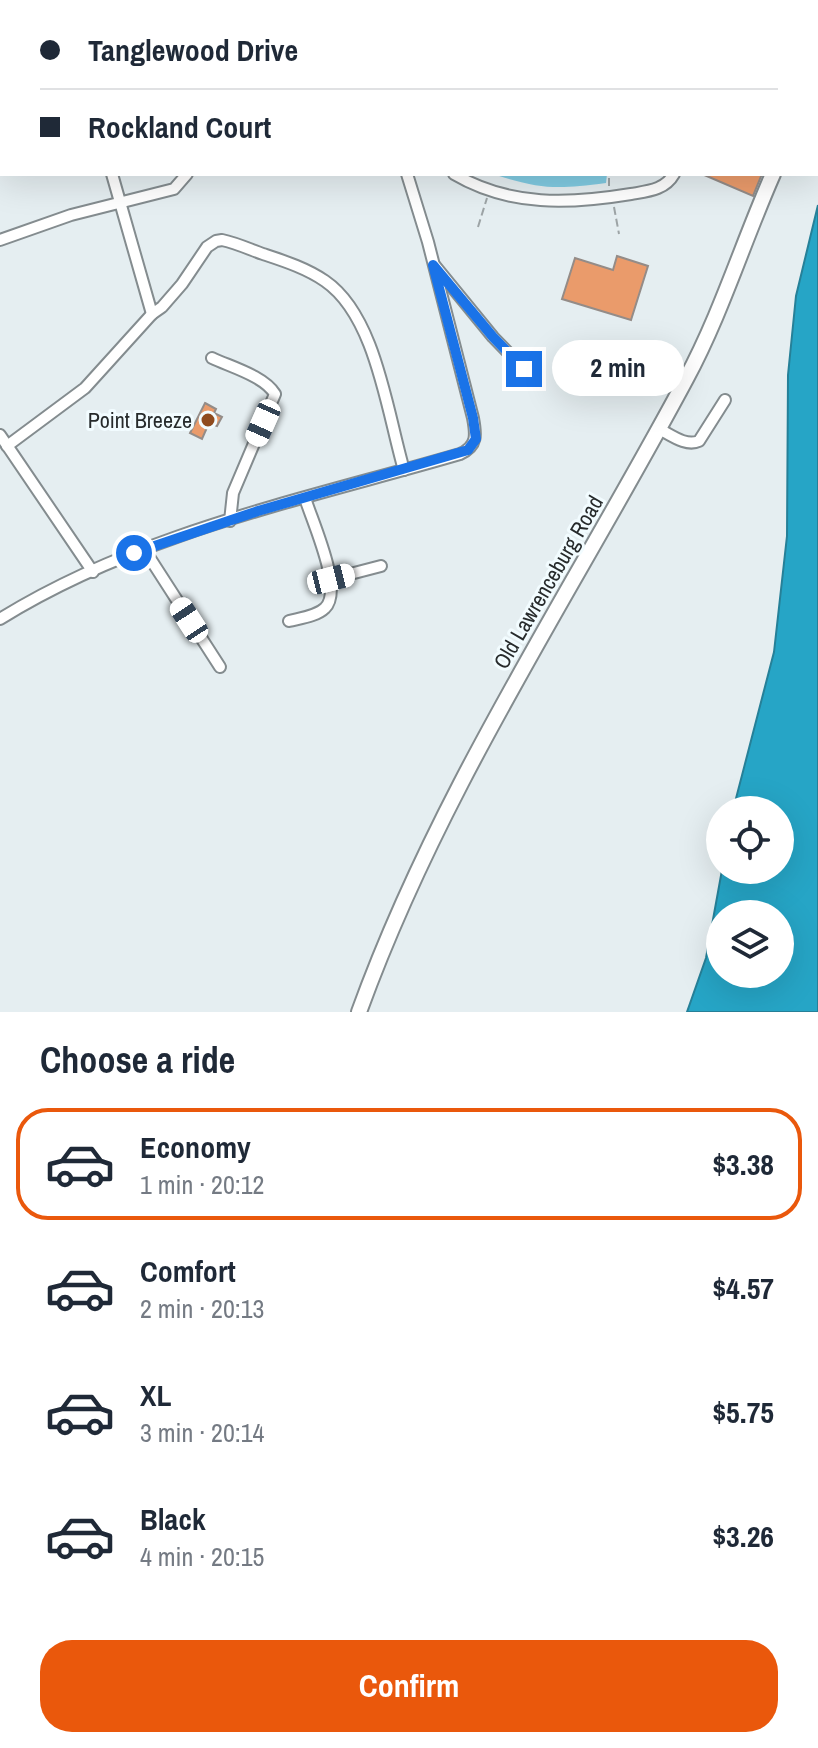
<!DOCTYPE html>
<html lang="en">
<head>
<meta charset="utf-8">
<style>
	body { margin:0; font-family:"Archivo Narrow",sans-serif; background:#f2f2f3; color:#1f2937; height:100vh; display:flex; flex-direction:column; font-size:30px; white-space:nowrap }
	* { box-sizing:border-box; margin:0 }
	p { font-size:26px; color:#747a83 }
	.icon { flex:none; width:44px; height:44px; fill:none; stroke:currentColor; stroke-width:2; stroke-linecap:round; stroke-linejoin:round }
	.map { position:relative; height:1012px; overflow:hidden }
	.details { display:flex; flex-direction:column; background:#fff; flex:1 }
	.details>* { flex:none }
	.top-card { position:absolute; left:0px; top:0px; width:818px; height:176px; box-shadow:0 8px 32px #0002; display:grid; align-content:center; height:176px; padding:0 40px; background:#fff }
	.buttons { position:absolute; left:706px; top:796px; display:grid; gap:16px }
	.buttons a { display:grid; place-items:center; width:88px; height:88px; border-radius:50%; background:#fff; box-shadow:0 8px 32px #0002; font-size:40px }
	.end { position:absolute; width:36px; height:36px; margin:-18px; border:10px solid #1a73e8; background:#fff; box-shadow:0 0 0 4px #fff }
	.from { border-radius:50% }
	.bubble { position:absolute; height:56px; border-radius:28px; background:#fff; box-shadow:0 8px 32px #0002; font-size:26px; font-weight:700; line-height:56px; text-align:center }
	.car { position:absolute; width:24px; height:48px; margin:-24px -12px; border-radius:10px; box-shadow:0 0 6px 2px #0007; background:linear-gradient(#fff 24%,#345 0 40%,#fff 0 76%,#345 0 86%,#fff 0) }
	.top-card b { display:flex; align-items:center; gap:28px; height:76px; font-size:30px }
	.top-card b+b { border-top:2px solid #e0e1e3 }
	.top-card i { width:20px; height:20px; background:#1f2937 }
	ul { padding:0; list-style:none }
	li { display:flex; align-items:center; gap:24px; height:112px; margin:0 16px 12px; padding:0 24px; border:4px solid transparent; border-radius:32px }
	li div { flex:1 }
	li b { display:block; font-size:30px }
	li em { font-style:normal; font-weight:700 }
	li.on { border-color:#ea580c }
	li>.icon { width:72px; height:72px; stroke-width:1.5 }
	h2 { padding:0 40px; font-size:36px; line-height:96px }
	.primary-button { display:flex; gap:16px; margin-top:auto; padding:16px 40px }
	.primary-button a { flex:1; height:92px; border-radius:32px; background:#ea580c; color:#fff; font-size:32px; font-weight:700; line-height:92px; text-align:center }
	.map>svg:first-child { display:block }
	.green { fill:#80cae1 }
	.water { fill:#26a5c6; stroke:#268098; stroke-width:2; fill-rule:evenodd }
	.building { fill:#ea9b6b; stroke:#948c88; stroke-width:2 }
	.lines { fill:none; stroke-linecap:round; stroke-linejoin:round }
	.minor-casing { stroke:#848c8f; stroke-width:14 }
	.major-casing { stroke:#848c8f; stroke-width:18 }
	.path { stroke:#9da4a6; stroke-width:2; stroke-dasharray:8 4; stroke-linecap:butt }
	.minor { stroke:#fff; stroke-width:10 }
	.major { stroke:#fff; stroke-width:14 }
	.route { stroke:#1a73e8; stroke-width:10 }
	.poi-dot { fill:#8f4b1e; stroke:#f2fcff; stroke-width:3 }
	.labels { text-anchor:middle; stroke-width:6; stroke-linejoin:round; paint-order:stroke }
	.poi-label { font-size:22px; fill:#272b2c; stroke:#f2fcff; text-anchor:end }
	.street-label { font-size:22px; fill:#272b2c; stroke:#f2fcff }
</style>
</head>
<body>
<div class="map">
<svg width="818" height="1012" viewBox="0 0 818 1012">
	<rect width="100%" height="100%" fill="#e5eef1"/>
	<path class="green" d="M 607,174 L 606,183 C 558,189 543,190 496,175 Z"/>
	<path class="water" d="M 818,205 L 818,1012 L 687,1012 L 706,958 L 722,870 L 780,870 L 780,810 L 733,810 L 774,652 L 787,536 L 788,375 L 796,296 ZM 720,914 L 780,914 L 780,974 L 720,974 Z"/>
	<g class="building">
		<path d="M 702,174 L 762,174 L 753,196 Z"/>
		<path d="M 617,256 L 648,266 L 631,320 L 562,299 L 575,258 L 613,270 Z"/>
		<path d="M 205,403 L 216,409 L 214,413 L 222,417 L 217,426 L 209,423 L 202,439 L 190,433 Z"/>
	</g>
	<g class="lines">
		<g class="minor-casing">
			<g id="minor">
				<path d="M 352,0 L 353,2"/>
				<path d="M 391,2 L 391,0"/>
				<path d="M 694,2 L 694,0"/>
				<path d="M 0,75 L 2,75"/>
				<path d="M 112,174 L 152,314"/>
				<path d="M 454,174 C 510,207 570,204 631,194 C 648,191 665,190 674,174"/>
				<path d="M 0,240 L 71,215 L 174,189 L 187,174"/>
				<path d="M 435,266 L 493,337 L 524,369"/>
				<path d="M 212,358 C 231,367 264,376 275,394 L 233,493 L 230,521"/>
				<path d="M 659,429 C 671,435 686,447 699,441 L 725,400"/>
				<path d="M 0,435 L 93,572"/>
				<path d="M 7,446 L 85,388 L 152,314 L 162,307 L 182,284 L 207,247 L 216,241 L 222,240 C 236,243 249,249 263,254 C 284,261 306,268 325,281 C 376,316 387,412 404,470"/>
				<path d="M 144,549 L 220,667"/>
				<path d="M 331,579 L 381,566"/>
				<path d="M 0,619 C 138,533 306,499 460,454 C 478,446 476,434 473,418 L 428,242 L 407,174"/>
				<path d="M 289,621 C 301,618 317,616 325,608 C 344,590 312,521 305,498"/>
			</g>
		</g>
		<g class="major-casing">
			<g id="major">
				<path d="M 816,79 L 818,75"/>
				<path d="M 359,1012 C 440,788 574,589 686,379 C 721,314 743,242 773,174"/>
			</g>
		</g>
		<g class="path">
			<path d="M 413,0 L 414,2"/>
			<path d="M 440,2 L 440,0"/>
			<path d="M 468,2 L 468,0"/>
			<path d="M 544,2 L 544,0"/>
			<path d="M 621,2 L 621,0"/>
			<path d="M 662,2 L 662,0"/>
			<path d="M 609,186 L 609,174"/>
			<path d="M 614,207 L 619,234"/>
			<path d="M 478,227 L 487,198"/>
		</g>
		<use href="#minor" class="minor"/>
		<use href="#major" class="major"/>
	</g>
	<g class="lines">
		<path class="route" d="M 134,553 L 258,511 L 468,450 L 476,439 L 473,418 L 433,265 L 493,337 L 524,369"/>
	</g>
	<circle class="poi-dot" cx="208" cy="420" r="8"/>
	<g class="labels">
		<g class="poi-label">
			<text x="192" y="428">Point Breeze</text>
		</g>
		<g class="street-label">
			<text transform="translate(548 582) rotate(-60)" y="8">Old Lawrenceburg Road</text>
		</g>
	</g>
</svg>
<div class="buttons">
<a><svg class="icon" aria-label="locate" viewBox="0 0 24 24"><circle cx="12" cy="12" r="6"/><path d="M12 2v4M12 18v4M2 12h4M18 12h4"/></svg></a>
<a><svg class="icon" aria-label="layers" viewBox="0 0 24 24"><path d="M12 4l9 5-9 5-9-5zM3 14l9 5 9-5"/></svg></a>
</div>
<i class="end from" style="left:134px;top:553px"></i>
<i class="end" style="left:524px;top:369px"></i>
<div class="bubble" style="left:552px;top:340px;width:132px">2 min</div>
<i class="car" style="left:263px;top:423px;rotate:204deg"></i>
<i class="car" style="left:331px;top:579px;rotate:76deg"></i>
<i class="car" style="left:189px;top:620px;rotate:327deg"></i>
<div class="top-card">
<b><i class="from"></i>Tanglewood Drive</b>
<b><i></i>Rockland Court</b>
</div>
</div>
<section class="details">
<h2>Choose a ride</h2>
<ul>
<li class="on"><svg class="icon" aria-label="car" viewBox="0 0 24 24"><path d="M5 17H2v-5l4-1 3-4h7l3 4 3 1v5h-3M9 17h6M6 11h13"/><circle cx="7" cy="17" r="2"/><circle cx="17" cy="17" r="2"/></svg><div><b>Economy</b><p>1 min · 20:12</p></div><em>$3.38</em></li>
<li><svg class="icon" aria-label="car" viewBox="0 0 24 24"><path d="M5 17H2v-5l4-1 3-4h7l3 4 3 1v5h-3M9 17h6M6 11h13"/><circle cx="7" cy="17" r="2"/><circle cx="17" cy="17" r="2"/></svg><div><b>Comfort</b><p>2 min · 20:13</p></div><em>$4.57</em></li>
<li><svg class="icon" aria-label="car" viewBox="0 0 24 24"><path d="M5 17H2v-5l4-1 3-4h7l3 4 3 1v5h-3M9 17h6M6 11h13"/><circle cx="7" cy="17" r="2"/><circle cx="17" cy="17" r="2"/></svg><div><b>XL</b><p>3 min · 20:14</p></div><em>$5.75</em></li>
<li><svg class="icon" aria-label="car" viewBox="0 0 24 24"><path d="M5 17H2v-5l4-1 3-4h7l3 4 3 1v5h-3M9 17h6M6 11h13"/><circle cx="7" cy="17" r="2"/><circle cx="17" cy="17" r="2"/></svg><div><b>Black</b><p>4 min · 20:15</p></div><em>$3.26</em></li>
</ul>
<div class="primary-button"><a>Confirm</a></div>
</section>
</body>
</html>
